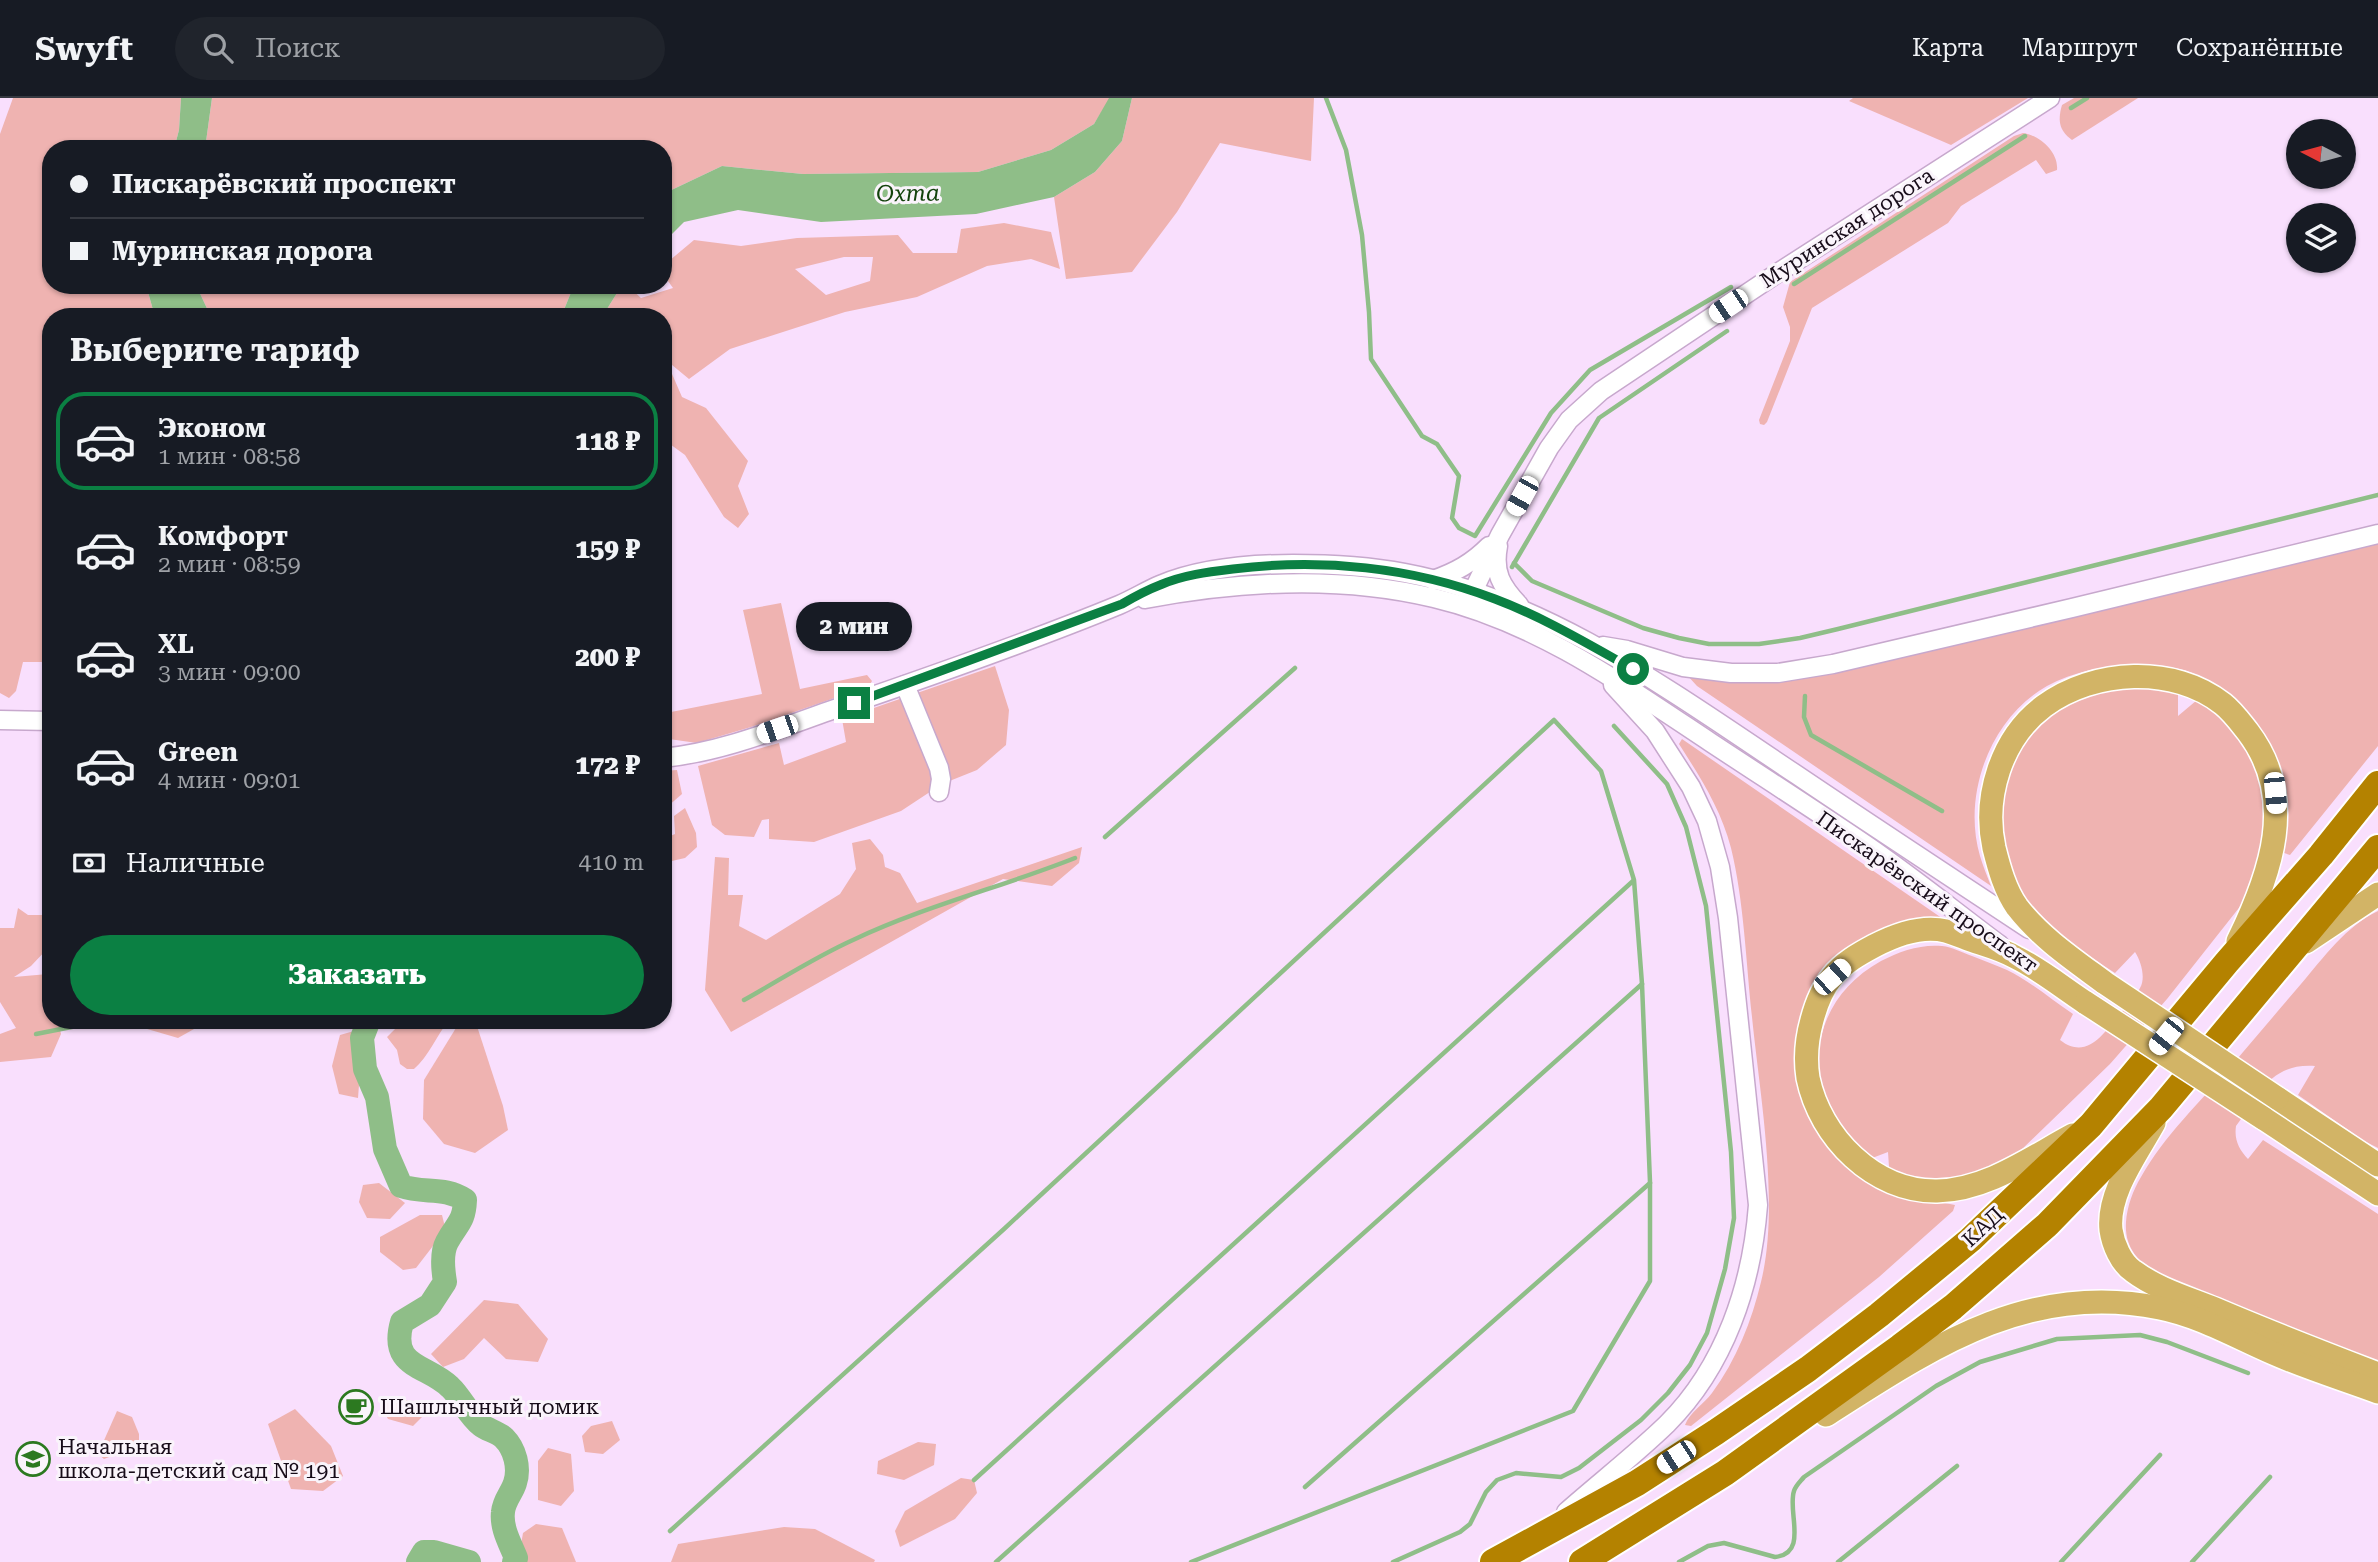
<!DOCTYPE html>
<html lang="ru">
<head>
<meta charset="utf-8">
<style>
	body { margin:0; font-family:"Roboto Serif",serif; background:#20242c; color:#f1f3f6; height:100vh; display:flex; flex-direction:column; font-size:26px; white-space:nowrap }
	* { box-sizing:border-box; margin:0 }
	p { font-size:23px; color:#9ea1a6 }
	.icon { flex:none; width:38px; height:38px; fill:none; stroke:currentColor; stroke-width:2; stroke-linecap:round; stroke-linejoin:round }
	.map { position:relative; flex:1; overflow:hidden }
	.side { position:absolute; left:42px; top:210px; width:630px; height:721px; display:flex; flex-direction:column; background:#171b24; border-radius:28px; box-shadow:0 2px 5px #0004 }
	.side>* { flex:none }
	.banner { position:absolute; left:42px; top:42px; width:630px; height:154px; border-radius:28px; box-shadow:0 2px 5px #0004; display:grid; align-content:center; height:154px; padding:0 28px; background:#171b24 }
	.needle { width:46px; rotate:276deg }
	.fabs { position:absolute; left:2286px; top:21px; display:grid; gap:14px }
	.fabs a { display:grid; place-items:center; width:70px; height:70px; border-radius:50%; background:#171b24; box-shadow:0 2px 5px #0004; font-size:35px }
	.end { position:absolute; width:32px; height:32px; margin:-16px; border:9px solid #0b8043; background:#fff; box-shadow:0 0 0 4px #fff }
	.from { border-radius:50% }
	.bubble { position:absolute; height:49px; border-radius:24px; background:#171b24; box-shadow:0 2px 5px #0004; font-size:23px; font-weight:800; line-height:49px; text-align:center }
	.car { position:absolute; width:21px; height:42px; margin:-21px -10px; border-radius:9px; box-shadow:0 0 5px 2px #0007; background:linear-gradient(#fff 24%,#345 0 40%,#fff 0 76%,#345 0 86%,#fff 0) }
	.banner b { display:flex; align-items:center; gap:24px; height:66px; font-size:26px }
	.banner b+b { border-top:2px solid #363941 }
	.banner i { width:18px; height:18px; background:#f1f3f6 }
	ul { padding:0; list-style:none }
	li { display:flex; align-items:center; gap:21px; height:98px; margin:0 14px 10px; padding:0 14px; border:4px solid transparent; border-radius:28px }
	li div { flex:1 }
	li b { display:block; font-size:26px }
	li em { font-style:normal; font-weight:800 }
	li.on { border-color:#0b8043 }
	li>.icon { width:63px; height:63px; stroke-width:1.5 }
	h2 { padding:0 28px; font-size:32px; line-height:84px }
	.pay { display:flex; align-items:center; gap:18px; height:77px; padding:0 28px; font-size:26px }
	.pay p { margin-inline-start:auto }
	.cta { display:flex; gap:14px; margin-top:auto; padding:14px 28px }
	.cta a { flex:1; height:80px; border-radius:42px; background:#0b8043; color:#fff; font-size:28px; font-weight:800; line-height:80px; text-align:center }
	header { display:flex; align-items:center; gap:42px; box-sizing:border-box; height:98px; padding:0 35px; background:#171b24; border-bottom:2px solid #363941 }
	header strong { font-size:33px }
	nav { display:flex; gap:38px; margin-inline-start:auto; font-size:24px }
	.search { width:490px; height:63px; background:#20242c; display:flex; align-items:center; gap:18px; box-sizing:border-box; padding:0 24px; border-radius:38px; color:#9ea1a6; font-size:26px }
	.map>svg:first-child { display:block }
	.green { fill:#efb3b1; fill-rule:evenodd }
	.water { fill:#8fbe88 }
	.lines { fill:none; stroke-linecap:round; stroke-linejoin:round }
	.stream { stroke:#8fbe88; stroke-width:4.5 }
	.river { stroke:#8fbe88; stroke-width:24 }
	.minor-casing { stroke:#c7a8cd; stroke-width:21 }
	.major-casing { stroke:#fff; stroke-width:26 }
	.highway-casing { stroke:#fff; stroke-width:30 }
	.minor { stroke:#fff; stroke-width:18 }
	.major { stroke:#d2b466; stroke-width:23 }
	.highway { stroke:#b48200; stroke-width:26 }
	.major-bridge-casing { stroke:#fff; stroke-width:26; stroke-linecap:butt }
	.major-bridge { stroke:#d2b466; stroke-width:23 }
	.route { stroke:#0b8043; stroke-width:9 }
	.labels { text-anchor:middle; stroke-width:6; stroke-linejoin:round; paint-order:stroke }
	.street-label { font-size:21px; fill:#170c19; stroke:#faf4fb }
	.poi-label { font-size:21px; fill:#170c19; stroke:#faf4fb; text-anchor:start }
	.water-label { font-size:23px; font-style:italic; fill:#14430d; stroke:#faf4fb }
</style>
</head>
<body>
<header>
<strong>Swyft</strong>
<div class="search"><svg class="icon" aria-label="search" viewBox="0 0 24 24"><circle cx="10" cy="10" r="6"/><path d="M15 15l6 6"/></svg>Поиск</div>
<nav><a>Карта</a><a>Маршрут</a><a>Сохранённые</a></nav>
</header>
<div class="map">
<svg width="2378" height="1464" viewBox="0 0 2378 1464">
	<rect width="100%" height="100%" fill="#f9dffd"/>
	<g class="green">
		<path d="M 13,0 L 181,0 L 179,32 L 174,51 L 51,51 L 51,187 L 146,187 L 155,219 L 51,219 L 51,564 L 23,564 L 16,593 L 9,600 L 0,595 L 0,36 Z"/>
		<path d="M 212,0 L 1109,0 L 1109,2 L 1094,26 L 1051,52 L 978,74 L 803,76 L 722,68 L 663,96 L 663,51 L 205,51 Z"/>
		<path d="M 1132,0 L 1314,0 L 1311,63 L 1220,45 L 1177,114 L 1132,174 L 1066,181 L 1054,99 L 1095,74 L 1122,43 Z"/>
		<path d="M 1853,0 L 2028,0 L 1951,47 L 1849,3 Z"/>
		<path d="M 2074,0 L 2138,0 L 2072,42 C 2058,32 2058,21 2062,7 Z"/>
		<path d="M 2023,35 C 2039,37 2059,54 2057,72 L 2046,76 L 2036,62 L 1961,108 L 1948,125 L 1812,210 L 1767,324 L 1764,327 L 1760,326 L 1759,322 L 1790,243 L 1790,229 L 1783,209 L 1790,184 L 2014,38 Z"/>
		<path d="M 1004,125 L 1051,134 L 1060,171 L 1031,161 L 987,168 L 917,199 L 845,214 L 730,251 L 689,281 L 666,262 L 682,299 L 706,310 L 748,363 L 738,388 L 749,416 L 738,430 L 724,419 L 685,357 L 663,341 L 663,219 L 602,219 L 622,187 L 627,187 L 641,200 L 673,190 L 663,176 L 663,168 L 694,142 L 741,148 L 797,140 L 898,137 L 913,155 L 957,155 L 961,131 ZM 844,159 L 873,159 L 870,183 L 826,197 L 795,171 Z"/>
		<path d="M 196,187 L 574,187 L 561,219 L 211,219 Z"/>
		<path d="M 2378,444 L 2378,648 L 2290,757 L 2281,754 L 2286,715 C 2265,680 2243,646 2221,612 C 2215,603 2209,587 2201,580 C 2187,569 2151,566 2134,567 C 2105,567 2073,574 2047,588 C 1990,620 1962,697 1980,758 C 1983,768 1987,778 1991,788 L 1697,588 L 1687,577 L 1768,582 Z"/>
		<path d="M 781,505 L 800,591 L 867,577 L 872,583 L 869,588 L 751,629 L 697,645 L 669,641 L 666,615 L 762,596 L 743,512 Z"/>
		<path d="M 995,568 L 1009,612 L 1006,647 L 977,672 L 942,686 L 901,713 L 814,744 L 769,741 L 769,721 L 762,722 L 754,739 L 725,737 L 712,727 L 698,668 L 779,645 L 784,667 L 846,644 L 842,621 Z"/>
		<path d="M 2139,587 L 2178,595 L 2178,618 L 2197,602 L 2213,613 L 2233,632 L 2251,655 L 2262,679 L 2268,738 L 2246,801 L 2167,901 L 2110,966 L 2017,1056 L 1994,1071 L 1946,1086 L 1892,1076 L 1889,1069 L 1888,1054 L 1867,1062 C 1799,1005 1801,907 1881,863 C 1900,853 1921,846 1942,848 C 1952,849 1963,855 1972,858 C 1984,863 1996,867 2007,872 C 2030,883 2052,902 2073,916 L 2060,942 C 2087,963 2104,935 2120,916 C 2126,908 2136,899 2140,890 C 2146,880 2141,863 2135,854 L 2115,875 C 2076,850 2036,823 2013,781 C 2004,762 1995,735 1997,714 C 2002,678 2028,623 2062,606 C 2087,594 2112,590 2139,587 Z"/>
		<path d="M 1682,641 L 1949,825 L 1929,829 L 1825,879 L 1810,1016 L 1830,1051 L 1859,1079 L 1884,1093 L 1955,1107 L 1953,1113 L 1879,1179 L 1691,1328 L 1685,1327 C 1690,1314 1704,1306 1712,1295 C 1736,1263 1752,1222 1761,1184 C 1780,1107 1760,998 1752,919 C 1746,864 1744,803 1731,750 C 1721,711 1700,679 1679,646 Z"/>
		<path d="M 677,672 L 682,696 L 667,709 L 663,709 L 663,673 Z"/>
		<path d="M 685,710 L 696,735 L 697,749 L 685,760 L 663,765 L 663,741 L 675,736 L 674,718 Z"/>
		<path d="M 870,741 L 883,757 L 885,769 L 900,775 L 917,805 L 1082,749 L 1079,765 L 1052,788 L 1003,781 L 731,934 L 705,892 L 715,759 L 729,760 L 728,797 L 743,797 L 739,828 L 766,842 L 840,796 L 856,771 L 852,745 Z"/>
		<path d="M 18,810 L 28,817 L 47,817 L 48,850 L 31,868 L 14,879 L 48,876 L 51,887 L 51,922 L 58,922 L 61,936 L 51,959 L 0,964 L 0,936 L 16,930 L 0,904 L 0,830 L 14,830 Z"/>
		<path d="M 2378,813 L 2378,1050 L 2364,1043 L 2298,997 L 2315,968 C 2270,965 2260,996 2236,1028 C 2234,1042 2239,1051 2248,1061 L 2263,1042 L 2378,1116 L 2378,1267 L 2166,1182 C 2144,1167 2124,1155 2126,1124 C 2127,1109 2133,1092 2141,1079 C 2164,1038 2201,1003 2232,967 C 2255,940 2278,913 2301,886 C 2324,859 2346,828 2378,813 Z"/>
		<path d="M 140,922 L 210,922 L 178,940 L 137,928 Z"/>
		<path d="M 398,922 L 449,922 C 437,937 428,959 414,971 L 407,971 L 400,966 L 397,952 L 387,939 L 397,929 Z"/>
		<path d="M 475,922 L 503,1008 L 508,1032 L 475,1055 L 444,1046 L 423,1021 L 424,982 L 459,925 Z"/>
		<path d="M 361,931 L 354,963 L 359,987 L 358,1000 L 339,996 L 332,968 L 340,937 Z"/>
		<path d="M 379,1085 L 405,1105 L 390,1121 L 367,1120 L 359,1104 L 363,1087 Z"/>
		<path d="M 420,1117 L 442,1117 L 445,1129 L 436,1144 L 416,1170 L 403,1172 L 380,1154 L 380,1139 Z"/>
		<path d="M 484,1202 L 518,1206 L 548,1241 L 538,1264 L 506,1261 L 484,1240 L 464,1261 L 443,1269 L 431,1256 Z"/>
		<path d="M 389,1299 L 418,1304 L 423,1318 L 413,1328 L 388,1321 L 381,1308 Z"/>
		<path d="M 295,1311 L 331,1348 L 343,1378 L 323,1393 L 291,1391 L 268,1326 Z"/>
		<path d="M 117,1313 L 132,1319 L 139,1336 L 139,1343 L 130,1351 L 104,1361 L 98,1356 Z"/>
		<path d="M 612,1323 L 620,1342 L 603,1356 L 585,1354 L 582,1338 L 591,1328 Z"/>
		<path d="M 918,1344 L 936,1346 L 934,1367 L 904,1382 L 877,1376 L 878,1363 Z"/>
		<path d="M 548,1350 L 571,1356 L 574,1393 L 561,1408 L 538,1402 L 538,1363 Z"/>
		<path d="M 961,1380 L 974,1382 L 977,1395 L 955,1421 L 900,1449 L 895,1433 L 905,1413 Z"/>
		<path d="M 536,1426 L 562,1430 L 576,1464 L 518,1464 L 523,1435 Z"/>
		<path d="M 784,1429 L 815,1431 L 875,1462 L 874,1464 L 671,1464 L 678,1446 Z"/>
	</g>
	<g class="water">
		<path d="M 181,0 L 212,0 L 205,51 L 174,51 L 179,32 Z"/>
		<path d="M 1109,0 L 1132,0 L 1122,43 L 1095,74 L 1054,99 L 976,116 L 821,124 L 738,112 L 684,124 L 663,145 L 663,96 L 722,68 L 803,76 L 978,74 L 1051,52 L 1094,26 Z"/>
		<path d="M 146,187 L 196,187 L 211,219 L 155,219 Z"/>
		<path d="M 574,187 L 622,187 L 602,219 L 561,219 Z"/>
	</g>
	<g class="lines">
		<g class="stream">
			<path d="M 1326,0 L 1346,52 L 1362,137 L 1369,214 L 1371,261 L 1422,338 L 1437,346 L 1459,378 L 1452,420 L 1459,430 L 1475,438 L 1551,315 L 1590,272 L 1731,189"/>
			<path d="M 2071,10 L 2087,0"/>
			<path d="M 1794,186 L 2025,38"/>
			<path d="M 1514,465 L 1532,483 L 1643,530 L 1679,540 L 1709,546 L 1759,546 L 1800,540 L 1838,531 L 2378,397"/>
			<path d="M 1512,469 L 1599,320 L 1727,233"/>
			<path d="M 1805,598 L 1804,619 L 1811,637 L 1942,713"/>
			<path d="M 1105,739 L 1295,570"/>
			<path d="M 744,902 C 780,882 815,859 853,842 C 925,808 1002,789 1075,760"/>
			<path d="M 36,936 L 107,922"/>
			<path d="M 974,1382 L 1633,783"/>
			<path d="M 1305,1389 L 1650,1085"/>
			<path d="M 670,1433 L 1004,1131 L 1554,622 L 1601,673 L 1634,782 L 1642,886 L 1650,1084 L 1650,1183 L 1573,1313 L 1191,1464"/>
			<path d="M 996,1464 L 1642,886"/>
			<path d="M 1393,1464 L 1460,1434 L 1470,1426 L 1486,1394 L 1497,1382 L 1516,1375 L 1561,1379 L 1579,1370 L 1641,1322 L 1668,1295 L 1690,1267 L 1707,1235 L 1725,1171 L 1734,1120 L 1731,1054 L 1706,808 L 1686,729 L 1667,686 L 1614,628"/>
			<path d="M 1679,1464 L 1708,1448 L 1724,1445 L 1775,1459 C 1809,1455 1787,1414 1794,1393 C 1796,1387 1800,1384 1804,1379 L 1936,1288 L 1980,1264 L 2057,1241 L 2140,1237 L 2167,1244 L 2248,1275"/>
			<path d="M 1838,1464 L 1957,1368"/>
			<path d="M 2061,1464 L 2160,1357"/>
			<path d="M 2192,1464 L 2270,1379"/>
		</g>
		<g class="river">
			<path d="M 369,922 L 362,940 L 365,971 L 377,999 L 385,1051 L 401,1088 C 424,1096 444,1088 465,1102 C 464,1125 457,1125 447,1144 C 441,1155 443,1172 445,1184 L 430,1207 L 402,1224 C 389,1270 426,1266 450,1289 C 462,1300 468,1317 481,1327 C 487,1332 498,1334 504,1340 C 515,1351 520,1370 515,1385 C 512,1395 504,1402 503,1414 C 501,1430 510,1445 516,1460 L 514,1464"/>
			<path d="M 418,1464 L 424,1454 L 434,1454 L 469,1464"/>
		</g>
		<g class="minor-casing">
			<g id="minor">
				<path d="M 1498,448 C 1493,474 1501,488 1519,507"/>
				<path d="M 1433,482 C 1456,474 1472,465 1489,448"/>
				<path d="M 1145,501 C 1240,483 1339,477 1434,500 C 1536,524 1624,587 1710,644 C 1763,679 1816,713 1869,749 C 1914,780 1957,815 2000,847"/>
				<path d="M 1468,504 L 1500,437 L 1549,350 L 1569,322 L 1601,293 L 1776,176 L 2050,0"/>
				<path d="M 1603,548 L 1627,552 L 1683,569 L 1731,575 L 1778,575 L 1833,566 L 2072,510 L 2378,436"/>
				<path d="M 905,587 L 939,670 L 941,681 L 939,694"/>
				<path d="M 0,622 L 51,623"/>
				<path d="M 663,660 C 721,654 775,632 829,613 C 926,580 1024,546 1119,507 C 1133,501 1146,493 1160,487 C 1200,470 1250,466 1293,466 C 1330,466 1368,468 1405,475 C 1549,502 1678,598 1797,677 C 1874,729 1952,780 2029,831"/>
				<path d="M 1566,1414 C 1600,1384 1635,1357 1667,1326 C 1725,1268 1752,1187 1758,1107 L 1728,820 L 1720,769 L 1707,723 L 1691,689 L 1655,633 L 1613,587"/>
			</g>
		</g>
		<g class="major-casing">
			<g id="major">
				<path d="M 2306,844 L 2378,796"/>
				<path d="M 2105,885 C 2074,862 2041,840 2017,809 C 2005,792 1999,770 1994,750 C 1983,699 2001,640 2044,608 C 2094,571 2174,567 2223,606 C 2233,614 2240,624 2248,634 C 2298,700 2271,776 2238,843"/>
				<path d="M 2277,1000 L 2378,1067"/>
				<path d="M 2263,1020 L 2378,1096"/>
				<path d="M 2154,1025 C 2137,1056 2107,1095 2111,1132 C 2113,1146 2121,1165 2133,1173 C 2157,1191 2188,1200 2215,1211 C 2269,1234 2323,1255 2378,1276"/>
				<path d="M 2073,1037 C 2030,1060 1987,1092 1937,1093 C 1874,1094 1820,1039 1808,980 C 1805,961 1807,940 1812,922 C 1816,907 1822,891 1832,879 C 1843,865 1859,856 1874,848 C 1895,837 1922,827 1946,833 C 1954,835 1962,839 1971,842 C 1985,847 2002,851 2015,859 C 2040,871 2063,890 2086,905"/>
				<path d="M 1826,1317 C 1931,1250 2028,1183 2160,1210 C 2200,1218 2236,1239 2273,1255 C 2307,1270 2343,1281 2378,1294"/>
			</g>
		</g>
		<g class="highway-casing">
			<g id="highway">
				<path d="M 1493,1464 L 1637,1385 L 1716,1334 L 1808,1271 L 1879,1217 L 1970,1142 L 2091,1027 L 2227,864 L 2321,757 L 2378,686"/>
				<path d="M 1582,1464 L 1725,1375 L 1900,1249 L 1953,1209 L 2047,1127 L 2161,1010 L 2378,750"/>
			</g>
		</g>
		<use href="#minor" class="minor"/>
		<use href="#major" class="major"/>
		<use href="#highway" class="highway"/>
		<g class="major-bridge-casing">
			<g id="major-bridge">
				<path d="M 2105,885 L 2277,1000"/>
				<path d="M 2086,905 L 2263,1020"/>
			</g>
		</g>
		<use href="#major-bridge" class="major-bridge"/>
	</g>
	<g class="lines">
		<path class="route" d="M 854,605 L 1122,506 C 1134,499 1147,492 1160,487 C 1183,477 1208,474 1233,471 C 1321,460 1412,469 1495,501 C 1543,519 1588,546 1633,571"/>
	</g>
	<defs>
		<g id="cafe-ring" transform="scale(1.75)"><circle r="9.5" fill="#faf4fb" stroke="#2c7920" stroke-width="1.5"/><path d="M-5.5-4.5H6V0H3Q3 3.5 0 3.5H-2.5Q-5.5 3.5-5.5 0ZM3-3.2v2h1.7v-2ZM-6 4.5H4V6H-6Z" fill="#2c7920"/></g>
		<g id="school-ring" transform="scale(1.75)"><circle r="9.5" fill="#faf4fb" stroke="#2c7920" stroke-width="1.5"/><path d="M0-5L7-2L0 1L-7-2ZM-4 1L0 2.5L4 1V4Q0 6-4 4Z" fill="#2c7920"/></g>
	</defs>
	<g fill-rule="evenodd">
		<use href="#cafe-ring" x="356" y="1309"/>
		<use href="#school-ring" x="33" y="1361"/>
	</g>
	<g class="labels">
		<g class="street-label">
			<text transform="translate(1847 130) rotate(-33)" y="7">Муринская дорога</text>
			<text transform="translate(1927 794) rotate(35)" y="7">Пискарёвский проспект</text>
			<text transform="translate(1983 1129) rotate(-43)" y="7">КАД</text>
		</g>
		<g class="poi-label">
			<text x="380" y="1316">Шашлычный домик</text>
			<text x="58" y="1356">Начальная<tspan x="58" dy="24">школа-детский сад № 191</tspan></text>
		</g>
		<g class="water-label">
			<text transform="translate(908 95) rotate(-1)" y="8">Охта</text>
		</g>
	</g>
</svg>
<div class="fabs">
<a><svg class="needle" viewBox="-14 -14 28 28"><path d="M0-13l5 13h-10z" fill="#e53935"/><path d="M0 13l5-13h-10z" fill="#9ea1a6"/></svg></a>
<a><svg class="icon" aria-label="layers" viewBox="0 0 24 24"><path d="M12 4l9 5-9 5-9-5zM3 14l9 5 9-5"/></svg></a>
</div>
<i class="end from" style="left:1633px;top:571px"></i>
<i class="end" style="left:854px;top:605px"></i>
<div class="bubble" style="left:796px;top:504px;width:116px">2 мин</div>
<i class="car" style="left:1728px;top:208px;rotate:236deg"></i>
<i class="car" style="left:1522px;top:398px;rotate:209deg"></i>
<i class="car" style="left:777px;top:631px;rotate:251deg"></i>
<i class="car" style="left:2275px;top:695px;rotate:175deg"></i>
<i class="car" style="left:1832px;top:879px;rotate:48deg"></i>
<i class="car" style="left:2166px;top:938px;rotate:219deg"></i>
<i class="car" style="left:1676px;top:1359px;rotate:237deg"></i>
<div class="banner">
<b><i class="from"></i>Пискарёвский проспект</b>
<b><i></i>Муринская дорога</b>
</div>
<section class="side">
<h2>Выберите тариф</h2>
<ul>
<li class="on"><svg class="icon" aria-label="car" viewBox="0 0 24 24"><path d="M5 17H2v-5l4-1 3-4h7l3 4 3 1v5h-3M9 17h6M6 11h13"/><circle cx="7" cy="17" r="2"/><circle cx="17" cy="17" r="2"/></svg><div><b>Эконом</b><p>1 мин · 08:58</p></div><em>118 ₽</em></li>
<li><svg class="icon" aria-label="car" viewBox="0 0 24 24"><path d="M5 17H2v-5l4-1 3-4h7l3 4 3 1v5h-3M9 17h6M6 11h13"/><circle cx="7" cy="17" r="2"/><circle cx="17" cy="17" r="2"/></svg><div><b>Комфорт</b><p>2 мин · 08:59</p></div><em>159 ₽</em></li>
<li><svg class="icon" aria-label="car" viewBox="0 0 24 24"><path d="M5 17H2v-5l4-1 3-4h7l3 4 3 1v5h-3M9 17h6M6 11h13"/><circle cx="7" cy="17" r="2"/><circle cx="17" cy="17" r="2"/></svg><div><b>XL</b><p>3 мин · 09:00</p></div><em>200 ₽</em></li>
<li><svg class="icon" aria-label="car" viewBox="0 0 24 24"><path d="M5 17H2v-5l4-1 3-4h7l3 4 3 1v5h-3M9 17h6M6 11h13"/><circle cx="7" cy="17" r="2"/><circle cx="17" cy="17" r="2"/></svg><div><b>Green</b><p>4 мин · 09:01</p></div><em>172 ₽</em></li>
</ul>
<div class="pay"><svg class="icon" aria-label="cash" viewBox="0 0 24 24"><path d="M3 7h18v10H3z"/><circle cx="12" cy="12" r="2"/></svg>Наличные<p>410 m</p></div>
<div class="cta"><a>Заказать</a></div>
</section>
</div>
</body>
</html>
